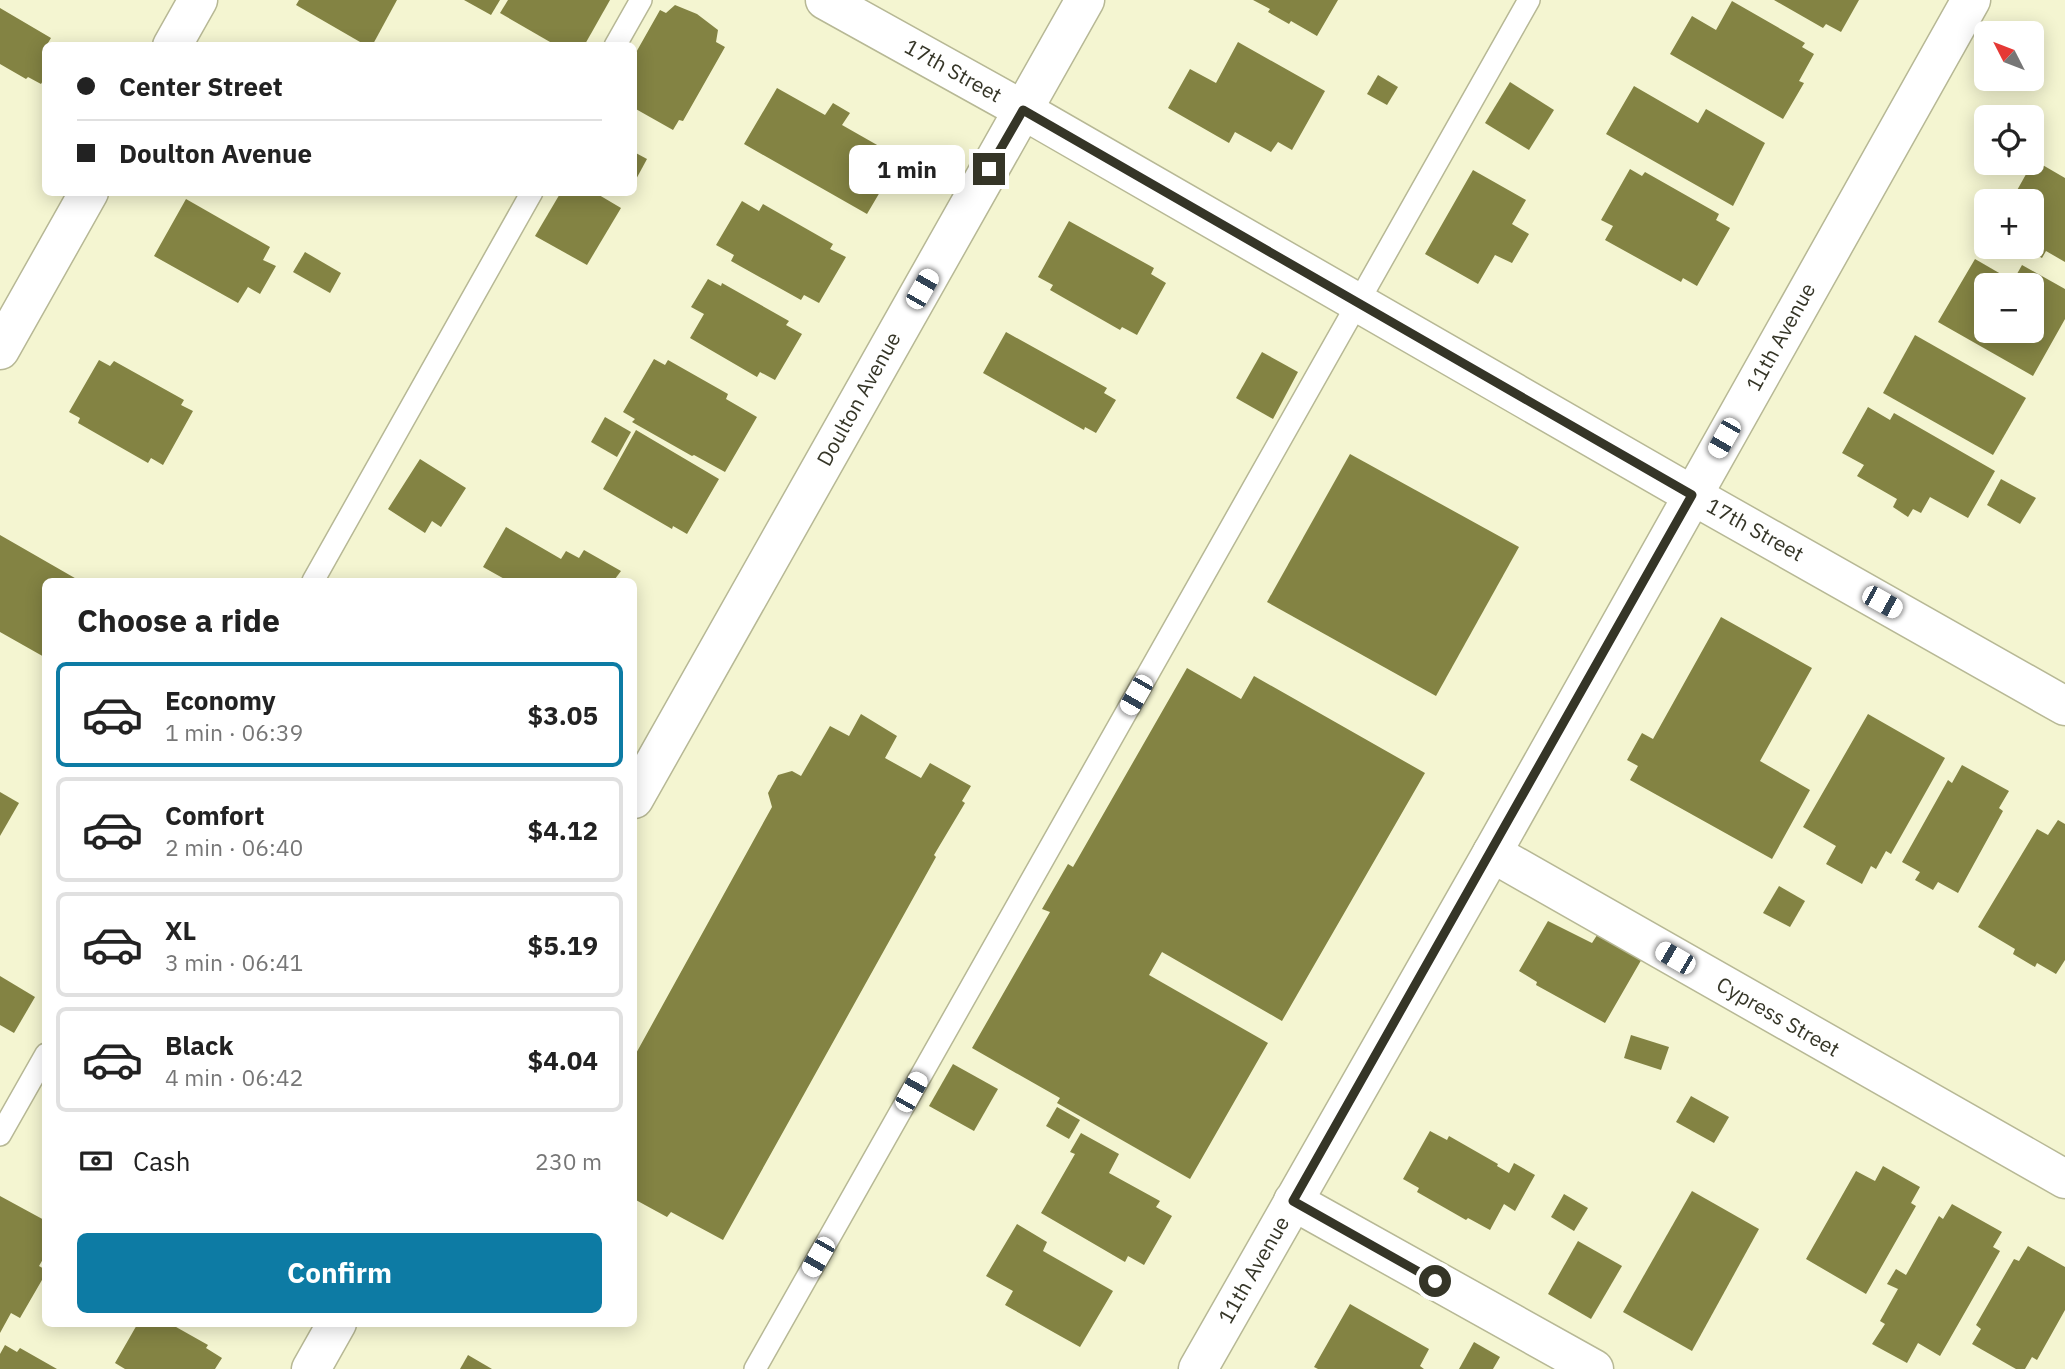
<!DOCTYPE html>
<html lang="en">
<head>
<meta charset="utf-8">
<style>
	body { margin:0; font-family:"IBM Plex Sans",sans-serif; background:#f2f2f2; color:#222; height:100vh; display:flex; flex-direction:column; font-size:26px; white-space:nowrap }
	* { box-sizing:border-box; margin:0 }
	p { font-size:23px; color:#767676 }
	.icon { flex:none; width:38px; height:38px; fill:none; stroke:currentColor; stroke-width:2; stroke-linecap:round; stroke-linejoin:round }
	.map { position:relative; flex:1; overflow:hidden }
	.details { position:absolute; left:42px; top:578px; width:595px; height:749px; display:flex; flex-direction:column; background:#fff; border-radius:10px; box-shadow:0 4px 18px #0003 }
	.details>* { flex:none }
	.top-card { position:absolute; left:42px; top:42px; width:595px; height:154px; border-radius:10px; box-shadow:0 4px 18px #0003; display:grid; align-content:center; height:154px; padding:0 35px; background:#fff }
	.needle { width:46px; rotate:312deg }
	.buttons { position:absolute; left:1974px; top:21px; display:grid; gap:14px }
	.buttons a { display:grid; place-items:center; width:70px; height:70px; border-radius:10px; background:#fff; box-shadow:0 4px 18px #0003; font-size:35px }
	.end { position:absolute; width:32px; height:32px; margin:-16px; border:9px solid #353527; background:#fff; box-shadow:0 0 0 4px #fff }
	.from { border-radius:50% }
	.bubble { position:absolute; height:49px; border-radius:10px; background:#fff; box-shadow:0 4px 18px #0003; font-size:23px; font-weight:700; line-height:49px; text-align:center }
	.car { position:absolute; width:21px; height:42px; margin:-21px -10px; border-radius:9px; box-shadow:0 0 5px 2px #0007; background:linear-gradient(#fff 24%,#345 0 40%,#fff 0 76%,#345 0 86%,#fff 0) }
	.top-card b { display:flex; align-items:center; gap:24px; height:66px; font-size:26px }
	.top-card b+b { border-top:2px solid #e0e0e0 }
	.top-card i { width:18px; height:18px; background:#222 }
	ul { padding:0; list-style:none }
	li { display:flex; align-items:center; gap:21px; height:105px; margin:0 14px 10px; padding:0 21px; border:4px solid #e0e0e0; border-radius:10px }
	li div { flex:1 }
	li b { display:block; font-size:26px }
	li em { font-style:normal; font-weight:700 }
	li.on { border-color:#0d7ba4 }
	li>.icon { width:63px; height:63px; stroke-width:1.5 }
	h2 { padding:0 35px; font-size:32px; line-height:84px }
	.pay { display:flex; align-items:center; gap:18px; height:77px; padding:0 35px; font-size:26px }
	.pay p { margin-inline-start:auto }
	.primary-button { display:flex; gap:14px; margin-top:auto; padding:14px 35px }
	.primary-button a { flex:1; height:80px; border-radius:10px; background:#0d7ba4; color:#fff; font-size:28px; font-weight:700; line-height:80px; text-align:center }
	.map>svg:first-child { display:block }
	.building { fill:#838343; fill-rule:evenodd }
	.lines { fill:none; stroke-linecap:round; stroke-linejoin:round }
	.service-casing { stroke:#b7b895; stroke-width:24 }
	.minor-casing { stroke:#b7b895; stroke-width:41 }
	.service { stroke:#fff; stroke-width:21 }
	.minor { stroke:#fff; stroke-width:38 }
	.route { stroke:#353527; stroke-width:9 }
	.labels { text-anchor:middle; stroke-width:5; stroke-linejoin:round; paint-order:stroke }
	.street-label { font-size:21px; fill:#353527; stroke:#fff }
</style>
</head>
<body>
<div class="map">
<svg width="2065" height="1369" viewBox="0 0 2065 1369">
	<rect width="100%" height="100%" fill="#f4f5d1"/>
	<g class="building">
		<path d="M 299,0 L 397,0 L 372,46 L 367,46 L 296,5 Z"/>
		<path d="M 464,0 L 500,0 L 491,15 Z"/>
		<path d="M 508,0 L 610,0 L 584,46 L 557,46 L 500,13 Z"/>
		<path d="M 1253,0 L 1338,0 L 1317,36 L 1291,21 L 1289,24 L 1268,12 L 1270,9 Z"/>
		<path d="M 1774,0 L 1859,0 L 1841,32 L 1826,24 L 1823,28 Z"/>
		<path d="M 1732,1 L 1805,43 L 1802,47 L 1814,54 L 1799,81 L 1804,83 L 1783,119 L 1670,54 L 1692,16 L 1716,30 Z"/>
		<path d="M 675,5 L 697,14 L 718,30 L 716,42 L 725,47 L 683,121 L 679,120 L 673,130 L 634,108 L 634,56 L 660,10 L 666,13 Z"/>
		<path d="M 0,8 L 51,38 L 48,43 L 53,46 L 46,46 L 46,76 L 41,84 L 28,77 L 26,79 L 0,64 Z"/>
		<path d="M 1238,42 L 1325,91 L 1292,150 L 1278,142 L 1271,152 L 1235,132 L 1229,143 L 1168,108 L 1190,69 L 1216,83 Z"/>
		<path d="M 1378,75 L 1398,87 L 1387,105 L 1367,94 Z"/>
		<path d="M 1510,82 L 1554,110 L 1529,150 L 1485,123 Z"/>
		<path d="M 1634,86 L 1698,123 L 1706,109 L 1765,143 L 1733,206 L 1606,134 Z"/>
		<path d="M 777,88 L 825,115 L 833,103 L 850,113 L 842,125 L 900,158 L 867,214 L 744,144 Z"/>
		<path d="M 634,152 L 647,159 L 634,183 Z"/>
		<path d="M 2034,160 L 2065,178 L 2065,262 L 2046,251 L 2042,258 L 2022,247 L 2032,247 L 2032,201 L 2011,201 Z"/>
		<path d="M 1630,169 L 1642,176 L 1645,172 L 1719,214 L 1716,220 L 1730,228 L 1697,286 L 1683,278 L 1681,282 L 1605,240 L 1613,226 L 1601,220 Z"/>
		<path d="M 1473,170 L 1526,200 L 1512,224 L 1529,234 L 1512,263 L 1495,255 L 1478,284 L 1425,254 Z"/>
		<path d="M 561,192 L 594,192 L 621,208 L 587,265 L 535,236 Z"/>
		<path d="M 186,199 L 270,247 L 263,260 L 276,266 L 260,294 L 248,287 L 238,303 L 154,256 Z"/>
		<path d="M 742,201 L 759,211 L 763,204 L 833,244 L 830,249 L 846,257 L 819,303 L 804,295 L 801,300 L 731,261 L 734,255 L 716,245 Z"/>
		<path d="M 1069,221 L 1154,268 L 1151,274 L 1166,283 L 1137,335 L 1122,327 L 1120,330 L 1050,290 L 1053,285 L 1038,277 Z"/>
		<path d="M 305,252 L 341,273 L 330,293 L 293,272 Z"/>
		<path d="M 1975,259 L 2013,281 L 2022,265 L 2065,289 L 2065,319 L 2033,376 L 1938,322 ZM 1986,285 L 2032,285 L 2032,331 L 1986,331 Z"/>
		<path d="M 708,279 L 721,286 L 722,283 L 789,321 L 786,325 L 802,334 L 775,380 L 760,372 L 757,377 L 690,338 L 704,314 L 691,307 Z"/>
		<path d="M 1006,332 L 1107,388 L 1104,393 L 1116,400 L 1096,433 L 1085,427 L 1084,430 L 983,373 Z"/>
		<path d="M 1915,335 L 2026,398 L 1993,455 L 1883,393 Z"/>
		<path d="M 1262,352 L 1298,372 L 1273,419 L 1236,398 Z"/>
		<path d="M 654,359 L 665,365 L 668,360 L 728,394 L 726,399 L 757,417 L 725,472 L 694,455 L 692,456 L 632,422 L 635,419 L 623,412 Z"/>
		<path d="M 99,360 L 110,366 L 114,361 L 184,400 L 181,405 L 193,411 L 163,465 L 151,458 L 148,463 L 78,423 L 80,418 L 69,412 Z"/>
		<path d="M 1868,407 L 1890,420 L 1894,413 L 1995,471 L 1968,518 L 1930,497 L 1921,513 L 1913,509 L 1908,517 L 1893,507 L 1897,499 L 1857,476 L 1864,465 L 1842,453 Z"/>
		<path d="M 605,417 L 631,432 L 617,457 L 591,442 Z"/>
		<path d="M 636,430 L 719,479 L 687,534 L 673,526 L 672,529 L 603,489 Z"/>
		<path d="M 1350,454 L 1519,547 L 1436,696 L 1267,602 Z"/>
		<path d="M 420,459 L 466,488 L 441,527 L 432,521 L 425,533 L 388,509 Z"/>
		<path d="M 2001,479 L 2036,498 L 2020,524 L 1987,505 Z"/>
		<path d="M 506,527 L 561,559 L 566,551 L 579,558 L 584,550 L 621,571 L 615,579 L 619,581 L 508,581 L 483,567 Z"/>
		<path d="M 0,535 L 80,581 L 46,581 L 46,658 L 0,632 Z"/>
		<path d="M 1721,617 L 1812,668 L 1760,761 L 1810,790 L 1772,859 L 1630,780 L 1638,766 L 1627,760 L 1642,733 L 1653,739 Z"/>
		<path d="M 1187,668 L 1241,699 L 1254,676 L 1425,773 L 1282,1021 L 1162,952 L 1149,975 L 1268,1043 L 1190,1179 L 1057,1103 L 1060,1098 L 972,1048 L 1050,912 L 1042,909 L 1068,864 L 1073,867 Z"/>
		<path d="M 861,714 L 897,736 L 885,758 L 921,778 L 930,763 L 971,786 L 962,801 L 965,803 L 934,855 L 936,857 L 723,1240 L 671,1212 L 667,1217 L 634,1199 L 634,1057 L 772,807 L 768,793 L 778,775 L 792,771 L 801,776 L 830,726 L 849,736 Z"/>
		<path d="M 1868,714 L 1945,758 L 1891,854 L 1886,851 L 1876,869 L 1871,866 L 1862,884 L 1826,864 L 1836,846 L 1803,827 Z"/>
		<path d="M 1962,765 L 2009,791 L 1999,808 L 2003,811 L 1958,893 L 1938,882 L 1933,890 L 1915,880 L 1920,872 L 1902,862 L 1948,780 L 1952,783 Z"/>
		<path d="M 0,792 L 19,803 L 0,836 Z"/>
		<path d="M 2058,820 L 2065,824 L 2065,960 L 2056,974 L 2037,963 L 2035,967 L 2013,954 L 2015,949 L 1978,927 L 2037,829 L 2048,835 Z"/>
		<path d="M 1779,886 L 1805,901 L 1790,927 L 1763,913 Z"/>
		<path d="M 1548,921 L 1592,943 L 1599,932 L 1643,957 L 1605,1023 L 1536,985 L 1537,982 L 1519,971 Z"/>
		<path d="M 0,976 L 35,997 L 14,1033 L 0,1025 Z"/>
		<path d="M 1631,1035 L 1669,1047 L 1661,1070 L 1624,1058 Z"/>
		<path d="M 953,1064 L 998,1089 L 974,1131 L 929,1106 Z"/>
		<path d="M 1691,1096 L 1729,1117 L 1714,1143 L 1676,1122 Z"/>
		<path d="M 1057,1107 L 1080,1120 L 1069,1139 L 1046,1126 Z"/>
		<path d="M 1430,1131 L 1447,1140 L 1449,1136 L 1498,1164 L 1497,1166 L 1509,1173 L 1514,1163 L 1535,1175 L 1515,1211 L 1504,1204 L 1490,1230 L 1468,1218 L 1466,1220 L 1417,1192 L 1419,1188 L 1403,1179 Z"/>
		<path d="M 1081,1133 L 1119,1154 L 1109,1173 L 1160,1201 L 1156,1207 L 1172,1216 L 1144,1265 L 1128,1256 L 1125,1262 L 1041,1213 L 1075,1154 L 1070,1152 Z"/>
		<path d="M 1883,1166 L 1920,1187 L 1911,1203 L 1916,1206 L 1866,1294 L 1806,1259 L 1856,1171 L 1875,1181 Z"/>
		<path d="M 1692,1191 L 1759,1229 L 1692,1351 L 1623,1312 Z"/>
		<path d="M 1564,1194 L 1588,1208 L 1574,1231 L 1551,1217 Z"/>
		<path d="M 0,1196 L 46,1221 L 46,1254 L 39,1266 L 46,1270 L 46,1273 L 20,1318 L 11,1313 L 0,1333 Z"/>
		<path d="M 1952,1204 L 2002,1232 L 1993,1247 L 2000,1251 L 1940,1356 L 1918,1343 L 1907,1363 L 1872,1344 L 1885,1324 L 1880,1321 L 1898,1289 L 1887,1284 L 1896,1269 L 1906,1275 L 1939,1216 L 1943,1219 Z"/>
		<path d="M 1017,1224 L 1047,1242 L 1043,1251 L 1113,1291 L 1080,1347 L 1005,1305 L 1013,1291 L 986,1276 Z"/>
		<path d="M 1578,1241 L 1622,1266 L 1591,1319 L 1548,1294 Z"/>
		<path d="M 2028,1246 L 2065,1267 L 2065,1310 L 2037,1360 L 2032,1357 L 2025,1369 L 2016,1369 L 1972,1344 L 1981,1329 L 1976,1325 L 2014,1259 L 2019,1261 Z"/>
		<path d="M 1350,1304 L 1429,1349 L 1420,1366 L 1424,1369 L 1318,1369 L 1314,1367 Z"/>
		<path d="M 138,1323 L 169,1323 L 208,1345 L 206,1348 L 222,1358 L 215,1369 L 125,1369 L 115,1363 Z"/>
		<path d="M 1474,1342 L 1500,1357 L 1493,1369 L 1459,1369 Z"/>
		<path d="M 5,1345 L 17,1352 L 20,1348 L 57,1369 L 0,1369 L 0,1354 Z"/>
		<path d="M 468,1355 L 492,1369 L 460,1369 Z"/>
	</g>
	<g class="lines">
		<g class="service-casing">
			<g id="service">
				<path d="M 615,46 L 641,0"/>
				<path d="M 313,581 L 532,192"/>
				<path d="M 0,1135 L 46,1054"/>
				<path d="M 755,1369 L 1529,0"/>
			</g>
		</g>
		<g class="minor-casing">
			<g id="minor">
				<path d="M 825,0 L 1023,110 L 1692,495 L 2065,706"/>
				<path d="M 172,46 L 198,0"/>
				<path d="M 0,350 L 89,192"/>
				<path d="M 634,799 L 1085,0"/>
				<path d="M 1492,853 L 2065,1179"/>
				<path d="M 1293,1201 L 1594,1369"/>
				<path d="M 311,1369 L 337,1323"/>
				<path d="M 1198,1369 L 1492,853 L 1971,0"/>
			</g>
		</g>
		<use href="#service" class="service"/>
		<use href="#minor" class="minor"/>
	</g>
	<g class="lines">
		<path class="route" d="M 989,169 L 1023,110 L 1692,495 L 1293,1201 L 1435,1281"/>
	</g>
	<g class="labels">
		<g class="street-label">
			<text transform="translate(953 71) rotate(29)" y="7">17th Street</text>
			<text transform="translate(1781 337) rotate(-61)" y="7">11th Avenue</text>
			<text transform="translate(859 399) rotate(-61)" y="7">Doulton Avenue</text>
			<text transform="translate(1755 530) rotate(29)" y="7">17th Street</text>
			<text transform="translate(1778 1017) rotate(30)" y="7">Cypress Street</text>
			<text transform="translate(1254 1270) rotate(-60)" y="7">11th Avenue</text>
		</g>
	</g>
</svg>
<div class="buttons">
<a><svg class="needle" viewBox="-14 -14 28 28"><path d="M0-13l5 13h-10z" fill="#e53935"/><path d="M0 13l5-13h-10z" fill="#767676"/></svg></a>
<a><svg class="icon" aria-label="locate" viewBox="0 0 24 24"><circle cx="12" cy="12" r="6"/><path d="M12 2v4M12 18v4M2 12h4M18 12h4"/></svg></a>
<a>+</a>
<a>−</a>
</div>
<i class="end from" style="left:1435px;top:1281px"></i>
<i class="end" style="left:989px;top:169px"></i>
<div class="bubble" style="left:849px;top:145px;width:116px">1 min</div>
<i class="car" style="left:922px;top:289px;rotate:30deg"></i>
<i class="car" style="left:1724px;top:438px;rotate:210deg"></i>
<i class="car" style="left:1882px;top:602px;rotate:119deg"></i>
<i class="car" style="left:1136px;top:695px;rotate:210deg"></i>
<i class="car" style="left:1675px;top:958px;rotate:300deg"></i>
<i class="car" style="left:911px;top:1092px;rotate:29deg"></i>
<i class="car" style="left:818px;top:1257px;rotate:210deg"></i>
<div class="top-card">
<b><i class="from"></i>Center Street</b>
<b><i></i>Doulton Avenue</b>
</div>
<section class="details">
<h2>Choose a ride</h2>
<ul>
<li class="on"><svg class="icon" aria-label="car" viewBox="0 0 24 24"><path d="M5 17H2v-5l4-1 3-4h7l3 4 3 1v5h-3M9 17h6M6 11h13"/><circle cx="7" cy="17" r="2"/><circle cx="17" cy="17" r="2"/></svg><div><b>Economy</b><p>1 min · 06:39</p></div><em>$3.05</em></li>
<li><svg class="icon" aria-label="car" viewBox="0 0 24 24"><path d="M5 17H2v-5l4-1 3-4h7l3 4 3 1v5h-3M9 17h6M6 11h13"/><circle cx="7" cy="17" r="2"/><circle cx="17" cy="17" r="2"/></svg><div><b>Comfort</b><p>2 min · 06:40</p></div><em>$4.12</em></li>
<li><svg class="icon" aria-label="car" viewBox="0 0 24 24"><path d="M5 17H2v-5l4-1 3-4h7l3 4 3 1v5h-3M9 17h6M6 11h13"/><circle cx="7" cy="17" r="2"/><circle cx="17" cy="17" r="2"/></svg><div><b>XL</b><p>3 min · 06:41</p></div><em>$5.19</em></li>
<li><svg class="icon" aria-label="car" viewBox="0 0 24 24"><path d="M5 17H2v-5l4-1 3-4h7l3 4 3 1v5h-3M9 17h6M6 11h13"/><circle cx="7" cy="17" r="2"/><circle cx="17" cy="17" r="2"/></svg><div><b>Black</b><p>4 min · 06:42</p></div><em>$4.04</em></li>
</ul>
<div class="pay"><svg class="icon" aria-label="cash" viewBox="0 0 24 24"><path d="M3 7h18v10H3z"/><circle cx="12" cy="12" r="2"/></svg>Cash<p>230 m</p></div>
<div class="primary-button"><a>Confirm</a></div>
</section>
</div>
</body>
</html>
